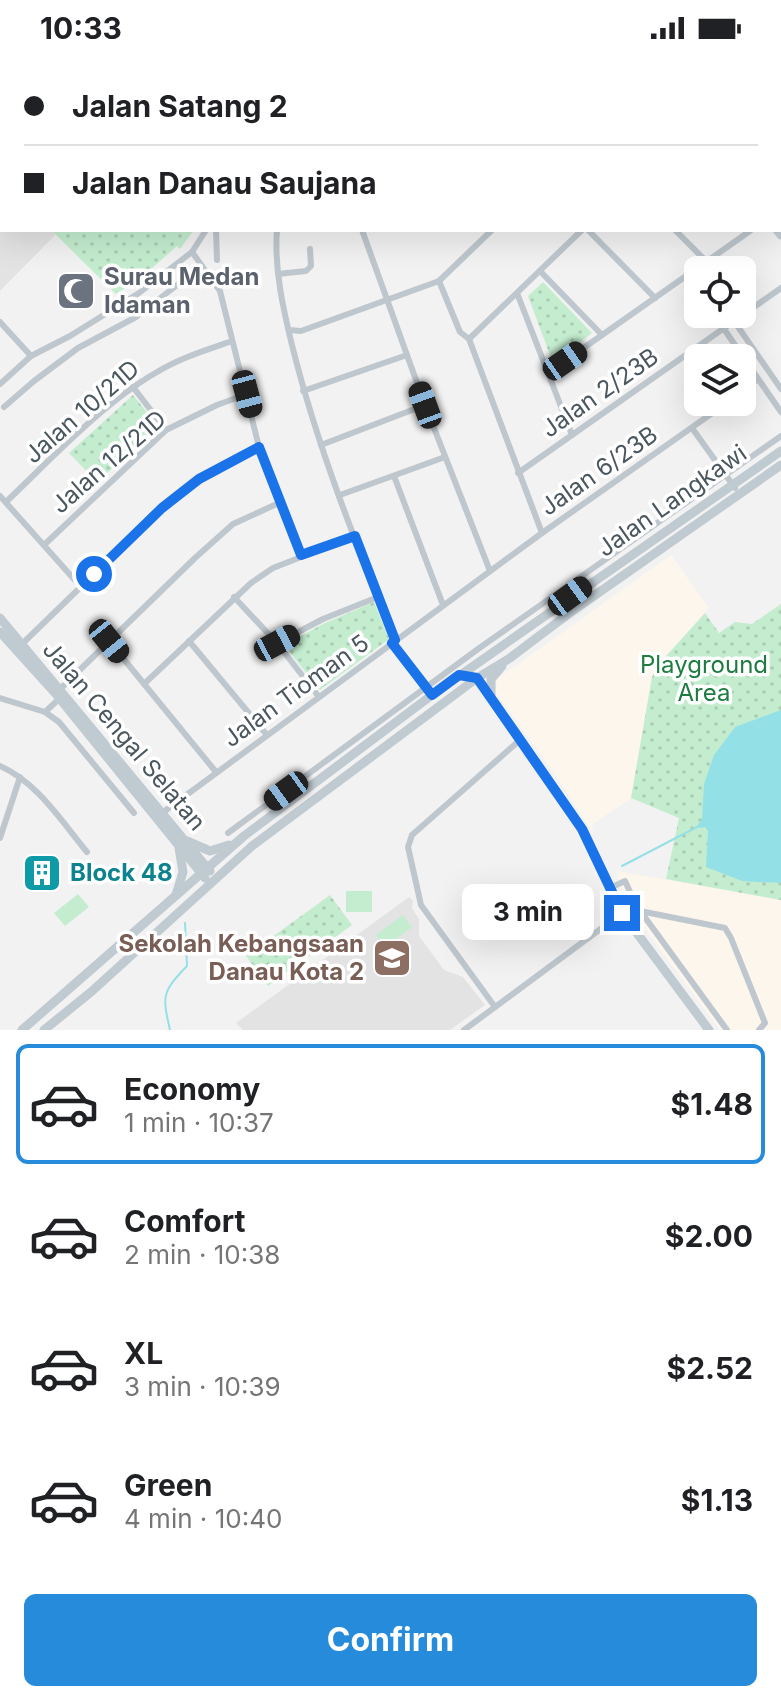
<!DOCTYPE html>
<html lang="en">
<head>
<meta charset="utf-8">
<style>
	body { margin:0; font-family:Inter,sans-serif; background:#f2f2f2; color:#202124; height:100vh; display:flex; flex-direction:column; font-size:30px; white-space:nowrap }
	* { box-sizing:border-box; margin:0 }
	p { font-size:26px; color:#757577 }
	.icon { flex:none; width:44px; height:44px; fill:none; stroke:currentColor; stroke-width:2; stroke-linecap:round; stroke-linejoin:round }
	.map { position:relative; height:974px; overflow:hidden }
	.sheet { display:flex; flex-direction:column; background:#fff; flex:1 }
	.sheet>* { flex:none }
	.hud { position:absolute; left:0px; top:0px; width:782px; height:176px; box-shadow:0 8px 32px #0002; display:grid; align-content:center; height:176px; padding:0 24px; background:#fff }
	.controls { position:absolute; left:684px; top:200px; display:grid; gap:16px }
	.controls a { display:grid; place-items:center; width:72px; height:72px; border-radius:12px; background:#fff; box-shadow:0 8px 32px #0002; font-size:40px }
	.end { position:absolute; width:36px; height:36px; margin:-18px; border:10px solid #1a73e8; background:#fff; box-shadow:0 0 0 4px #fff }
	.from { border-radius:50% }
	.bubble { position:absolute; height:56px; border-radius:12px; background:#fff; box-shadow:0 8px 32px #0002; font-size:26px; font-weight:700; line-height:56px; text-align:center }
	.car { position:absolute; width:24px; height:48px; margin:-24px -12px; border-radius:10px; box-shadow:0 0 6px 2px #0007; background:linear-gradient(#222 24%,#8ab4d8 0 40%,#222 0 76%,#8ab4d8 0 86%,#222 0) }
	.hud b { display:flex; align-items:center; gap:28px; height:76px; font-size:30px }
	.hud b+b { border-top:2px solid #e0e0e0 }
	.hud i { width:20px; height:20px; background:#202124 }
	ul { padding:14px 0 0; list-style:none }
	li { display:flex; align-items:center; gap:24px; height:120px; margin:0 16px 12px; padding:0 8px; border:4px solid transparent; border-radius:12px }
	li div { flex:1 }
	li b { display:block; font-size:30px }
	li em { font-style:normal; font-weight:700 }
	li.on { border-color:#258bda }
	li>.icon { width:72px; height:72px; stroke-width:1.5 }
	.cta { display:flex; gap:16px; margin-top:auto; padding:16px 24px }
	.cta a { flex:1; height:92px; border-radius:12px; background:#258bda; color:#fff; font-size:32px; font-weight:700; line-height:92px; text-align:center }
	.status { display:flex; justify-content:space-between; align-items:center; height:56px; padding:0 40px; background:#fff; direction:ltr }
	.status svg { height:22px; fill:currentColor }
	.map>svg:first-child { display:block }
	.commercial { fill:#fcf6ed }
	.education { fill:#e4e3e3 }
	.green { fill:url(#green-dots) }
	.pitch { fill:#c4edcf }
	.water { fill:#94e0e7 }
	.lines { fill:none; stroke-linecap:round; stroke-linejoin:round }
	.stream { stroke:#94e0e7; stroke-width:2 }
	.street { stroke:#bec7cd; stroke-width:6 }
	.secondary { stroke:#bfcad1; stroke-width:9 }
	.route { stroke:#1a73e8; stroke-width:10 }
	.labels { text-anchor:middle; stroke-width:7; stroke-linejoin:round; paint-order:stroke }
	.worship-label { font-size:24px; font-weight:bold; fill:#5b616d; stroke:#fff; text-anchor:start }
	.street-label { font-size:24px; fill:#4a575e; stroke:#fff }
	.park-label { font-size:24px; fill:#1e7c41; stroke:#fff }
	.culture-label { font-size:24px; font-weight:bold; fill:#0d838f; stroke:#fff; text-anchor:start }
	.education-label { font-size:24px; font-weight:bold; fill:#785e54; stroke:#fff; text-anchor:end }
</style>
</head>
<body>
<div class="status"><b>10:33</b><svg viewBox="0 0 49 12"><path d="M0 12V9h3v3zM5 12V6h3v6zM10 12V3h3v9zM15 12V0h3v12zM26 1h20v11H26zM47 4h2v5h-2z"/></svg></div>
<div class="map">
<svg width="781" height="974" viewBox="0 0 781 974">
	<defs>
		<pattern id="green-dots" width="8" height="8" patternUnits="userSpaceOnUse" patternTransform="scale(2)"><rect width="8" height="8" fill="#c4edcf"/><path d="M2 2h.1M6 6h.1" fill="none" stroke="#aacdb4" stroke-width="1.8" stroke-linecap="round"/></pattern>
	</defs>
	<rect width="100%" height="100%" fill="#f3f2f2"/>
	<g class="commercial">
		<path d="M 671,499 L 709,552 L 658,609 L 652,621 L 631,742 L 593,768 L 592,775 L 554,717 L 495,636 L 497,623 Z"/>
		<path d="M 618,815 L 781,844 L 781,974 L 720,974 L 630,853 L 617,822 Z"/>
	</g>
	<g class="education">
		<path d="M 0,125 L 2,174 L 51,174 L 55,179 L 0,235 Z"/>
		<path d="M 409,841 L 413,845 L 412,852 L 419,863 L 419,880 L 444,914 L 463,921 L 485,949 L 450,974 L 243,974 L 236,967 Z"/>
	</g>
	<g class="green">
		<path d="M 51,174 L 194,174 L 180,193 L 177,190 L 141,222 L 116,238 Z"/>
		<path d="M 543,226 L 592,277 L 553,307 L 528,240 Z"/>
		<path d="M 133,339 L 159,371 L 97,426 L 69,397 Z"/>
		<path d="M 374,546 L 389,583 L 320,634 L 284,589 L 325,567 Z"/>
		<path d="M 781,548 L 781,844 L 666,823 L 679,762 L 631,742 L 652,621 L 658,609 L 705,557 L 719,577 L 735,566 L 752,568 Z"/>
		<path d="M 330,839 L 352,869 L 268,930 L 246,900 Z"/>
	</g>
	<g class="pitch">
		<rect x="346" y="835" width="26" height="21"/>
		<path d="M 78,838 L 89,851 L 65,870 L 54,857 Z"/>
		<path d="M 403,859 L 412,871 L 385,891 L 376,879 Z"/>
	</g>
	<g class="water">
		<path d="M 781,654 L 781,827 L 742,825 L 706,811 L 708,775 L 706,771 L 700,772 L 698,769 L 702,763 L 704,728 L 714,699 L 735,671 Z"/>
		<path d="M 479,849 L 486,855 L 489,851 L 499,850 L 508,857 L 508,866 L 503,873 L 495,871 L 493,862 L 486,864 L 486,870 L 494,874 L 491,882 L 485,882 L 481,874 L 474,868 L 476,858 L 475,852 Z"/>
	</g>
	<g class="lines">
		<g class="stream">
			<path d="M 622,810 L 699,770"/>
			<path d="M 170,974 C 162,939 162,936 187,910 L 185,867"/>
		</g>
		<g class="street">
			<path d="M 347,0 L 349,2"/>
			<path d="M 428,0 L 430,2"/>
			<path d="M 500,0 L 502,2"/>
			<path d="M 580,0 L 582,2"/>
			<path d="M 628,0 L 630,2"/>
			<path d="M 706,0 L 708,2"/>
			<path d="M 332,2 L 334,0"/>
			<path d="M 419,2 L 421,0"/>
			<path d="M 515,2 L 517,0"/>
			<path d="M 667,2 L 669,0"/>
			<path d="M 780,14 L 781,14"/>
			<path d="M 780,64 L 781,64"/>
			<path d="M 780,82 L 781,81"/>
			<path d="M 780,102 L 781,101"/>
			<path d="M 780,152 L 781,153"/>
			<path d="M 216,174 L 217,204"/>
			<path d="M 277,174 C 274,212 283,252 292,289 C 317,390 356,488 395,584"/>
			<path d="M 362,174 L 425,349 L 490,515"/>
			<path d="M 588,174 L 655,242"/>
			<path d="M 675,174 L 707,206"/>
			<path d="M 192,196 L 220,235 L 259,391 L 301,499"/>
			<path d="M 540,215 L 602,279"/>
			<path d="M 278,218 L 306,215 L 311,210 L 310,193"/>
			<path d="M 439,225 L 460,276 L 469,283"/>
			<path d="M 517,237 L 572,379"/>
			<path d="M 734,265 L 781,333"/>
			<path d="M 0,266 L 31,300"/>
			<path d="M 724,273 L 781,356"/>
			<path d="M 289,274 L 301,275 L 439,225 L 492,174"/>
			<path d="M 469,283 L 542,477"/>
			<path d="M 469,283 L 582,174"/>
			<path d="M 548,317 L 750,175"/>
			<path d="M 0,328 L 31,300 L 70,280 L 139,237 L 192,196 L 206,174"/>
			<path d="M 133,331 L 166,374"/>
			<path d="M 303,335 L 407,299"/>
			<path d="M 742,336 L 758,323"/>
			<path d="M 4,351 L 34,325 L 78,292 L 136,261 L 186,222"/>
			<path d="M 692,372 L 735,432"/>
			<path d="M 321,389 L 425,349"/>
			<path d="M 518,417 L 781,232"/>
			<path d="M 394,420 L 443,549"/>
			<path d="M 340,439 L 445,401"/>
			<path d="M 0,440 L 81,531"/>
			<path d="M 6,446 C 51,403 103,347 157,316 C 180,302 206,294 232,285"/>
			<path d="M 44,489 L 166,374 L 217,349 L 247,338"/>
			<path d="M 234,541 L 277,587 L 319,641"/>
			<path d="M 109,585 L 216,716"/>
			<path d="M 189,585 L 267,679"/>
			<path d="M 277,587 L 323,563 L 378,541"/>
			<path d="M 392,587 L 427,631"/>
			<path d="M 22,588 L 162,452 L 199,423 L 259,391"/>
			<path d="M 144,628 L 251,527 L 273,512 L 355,480"/>
			<path d="M 57,636 L 195,502 L 233,468 L 281,446"/>
			<path d="M 0,642 L 45,656 L 59,643"/>
			<path d="M 45,656 L 59,666 L 134,757"/>
			<path d="M 0,710 C 37,726 62,766 87,796"/>
			<path d="M 162,757 L 542,477 L 728,346"/>
			<path d="M 228,777 L 478,593 L 781,380"/>
			<path d="M 0,782 L 20,721"/>
			<path d="M 610,832 L 625,825 L 636,849 L 727,974"/>
			<path d="M 640,855 L 725,872 L 731,882 L 765,967 L 759,974"/>
			<path d="M 495,951 L 421,849 L 408,791 L 412,779 L 520,684"/>
			<path d="M 464,974 L 622,857"/>
		</g>
		<g class="secondary">
			<path d="M 598,0 L 600,2"/>
			<path d="M 611,0 L 613,2"/>
			<path d="M 780,164 L 781,165"/>
			<path d="M 777,174 L 781,179"/>
			<path d="M 0,562 L 210,815"/>
			<path d="M 0,576 L 56,638 L 205,822"/>
			<path d="M 477,622 L 582,773 L 622,857 L 709,974"/>
			<path d="M 491,639 L 491,623 L 502,610"/>
			<path d="M 187,785 L 210,795 L 229,789"/>
			<path d="M 176,839 L 183,816 L 179,792"/>
			<path d="M 22,974 L 244,780 L 432,639 L 781,395"/>
			<path d="M 44,974 L 91,936 L 252,790 L 477,622 L 510,602 L 571,556 L 781,409"/>
		</g>
	</g>
	<g class="lines">
		<path class="route" d="M 94,518 L 162,452 L 199,423 L 259,391 L 301,499 L 355,480 L 395,584 L 392,587 L 432,639 L 459,619 L 477,622 L 582,773 L 622,857"/>
	</g>
	<defs>
		<g id="mosque-square" transform="scale(2)"><rect x="-9" y="-9" width="18" height="18" rx="4" fill="#6b7280" stroke="#fff"/><path d="M3.5-4.9A6 6 0 1 0 3.5 4.9A5 5 0 1 1 3.5-4.9Z" fill="#fff"/></g>
		<g id="building-square" transform="scale(2)"><rect x="-9" y="-9" width="18" height="18" rx="4" fill="#0f9aa8" stroke="#fff"/><path d="M-4-6H4V6H1V3H-1V6H-4ZM-2.5-4.3h1.7v1.8h-1.7ZM.8-4.3h1.7v1.8H.8ZM-2.5-1h1.7V.8h-1.7ZM.8-1h1.7V.8H.8Z" fill="#fff"/></g>
		<g id="school-square" transform="scale(2)"><rect x="-9" y="-9" width="18" height="18" rx="4" fill="#8d6e63" stroke="#fff"/><path d="M0-5L7-2L0 1L-7-2ZM-4 1L0 2.5L4 1V4Q0 6-4 4Z" fill="#fff"/></g>
	</defs>
	<g fill-rule="evenodd">
		<use href="#mosque-square" x="76" y="235"/>
		<use href="#building-square" x="42" y="817"/>
		<use href="#school-square" x="392" y="902"/>
	</g>
	<g class="labels">
		<g class="worship-label">
			<text x="104" y="229">Surau Medan<tspan x="104" dy="28">Idaman</tspan></text>
		</g>
		<g class="street-label">
			<text transform="translate(600 337) rotate(-35)" y="8">Jalan 2/23B</text>
			<text transform="translate(82 356) rotate(-41)" y="8">Jalan 10/21D</text>
			<text transform="translate(109 406) rotate(-41)" y="8">Jalan 12/21D</text>
			<text transform="translate(599 415) rotate(-35)" y="8">Jalan 6/23B</text>
			<text transform="translate(672 445) rotate(-35)" y="8">Jalan Langkawi</text>
			<text transform="translate(296 635) rotate(-36)" y="8">Jalan Tioman 5</text>
			<text transform="translate(124 680) rotate(50)" y="8">Jalan Cengal Selatan</text>
		</g>
		<g class="park-label">
			<text x="704" y="617">Playground<tspan x="704" dy="28">Area</tspan></text>
		</g>
		<g class="culture-label">
			<text x="70" y="825">Block 48</text>
		</g>
		<g class="education-label">
			<text x="364" y="896">Sekolah Kebangsaan<tspan x="364" dy="28">Danau Kota 2</tspan></text>
		</g>
	</g>
</svg>
<div class="controls">
<a><svg class="icon" aria-label="locate" viewBox="0 0 24 24"><circle cx="12" cy="12" r="6"/><path d="M12 2v4M12 18v4M2 12h4M18 12h4"/></svg></a>
<a><svg class="icon" aria-label="layers" viewBox="0 0 24 24"><path d="M12 4l9 5-9 5-9-5zM3 14l9 5 9-5"/></svg></a>
</div>
<i class="end from" style="left:94px;top:518px"></i>
<i class="end" style="left:622px;top:857px"></i>
<div class="bubble" style="left:462px;top:828px;width:132px">3 min</div>
<i class="car" style="left:565px;top:305px;rotate:55deg"></i>
<i class="car" style="left:247px;top:338px;rotate:165deg"></i>
<i class="car" style="left:425px;top:349px;rotate:340deg"></i>
<i class="car" style="left:570px;top:540px;rotate:54deg"></i>
<i class="car" style="left:109px;top:585px;rotate:141deg"></i>
<i class="car" style="left:277px;top:587px;rotate:62deg"></i>
<i class="car" style="left:286px;top:735px;rotate:234deg"></i>
<div class="hud">
<b><i class="from"></i>Jalan Satang 2</b>
<b><i></i>Jalan Danau Saujana</b>
</div>
</div>
<section class="sheet">
<ul>
<li class="on"><svg class="icon" aria-label="car" viewBox="0 0 24 24"><path d="M5 17H2v-5l4-1 3-4h7l3 4 3 1v5h-3M9 17h6M6 11h13"/><circle cx="7" cy="17" r="2"/><circle cx="17" cy="17" r="2"/></svg><div><b>Economy</b><p>1 min · 10:37</p></div><em>$1.48</em></li>
<li><svg class="icon" aria-label="car" viewBox="0 0 24 24"><path d="M5 17H2v-5l4-1 3-4h7l3 4 3 1v5h-3M9 17h6M6 11h13"/><circle cx="7" cy="17" r="2"/><circle cx="17" cy="17" r="2"/></svg><div><b>Comfort</b><p>2 min · 10:38</p></div><em>$2.00</em></li>
<li><svg class="icon" aria-label="car" viewBox="0 0 24 24"><path d="M5 17H2v-5l4-1 3-4h7l3 4 3 1v5h-3M9 17h6M6 11h13"/><circle cx="7" cy="17" r="2"/><circle cx="17" cy="17" r="2"/></svg><div><b>XL</b><p>3 min · 10:39</p></div><em>$2.52</em></li>
<li><svg class="icon" aria-label="car" viewBox="0 0 24 24"><path d="M5 17H2v-5l4-1 3-4h7l3 4 3 1v5h-3M9 17h6M6 11h13"/><circle cx="7" cy="17" r="2"/><circle cx="17" cy="17" r="2"/></svg><div><b>Green</b><p>4 min · 10:40</p></div><em>$1.13</em></li>
</ul>
<div class="cta"><a>Confirm</a></div>
</section>
</body>
</html>
